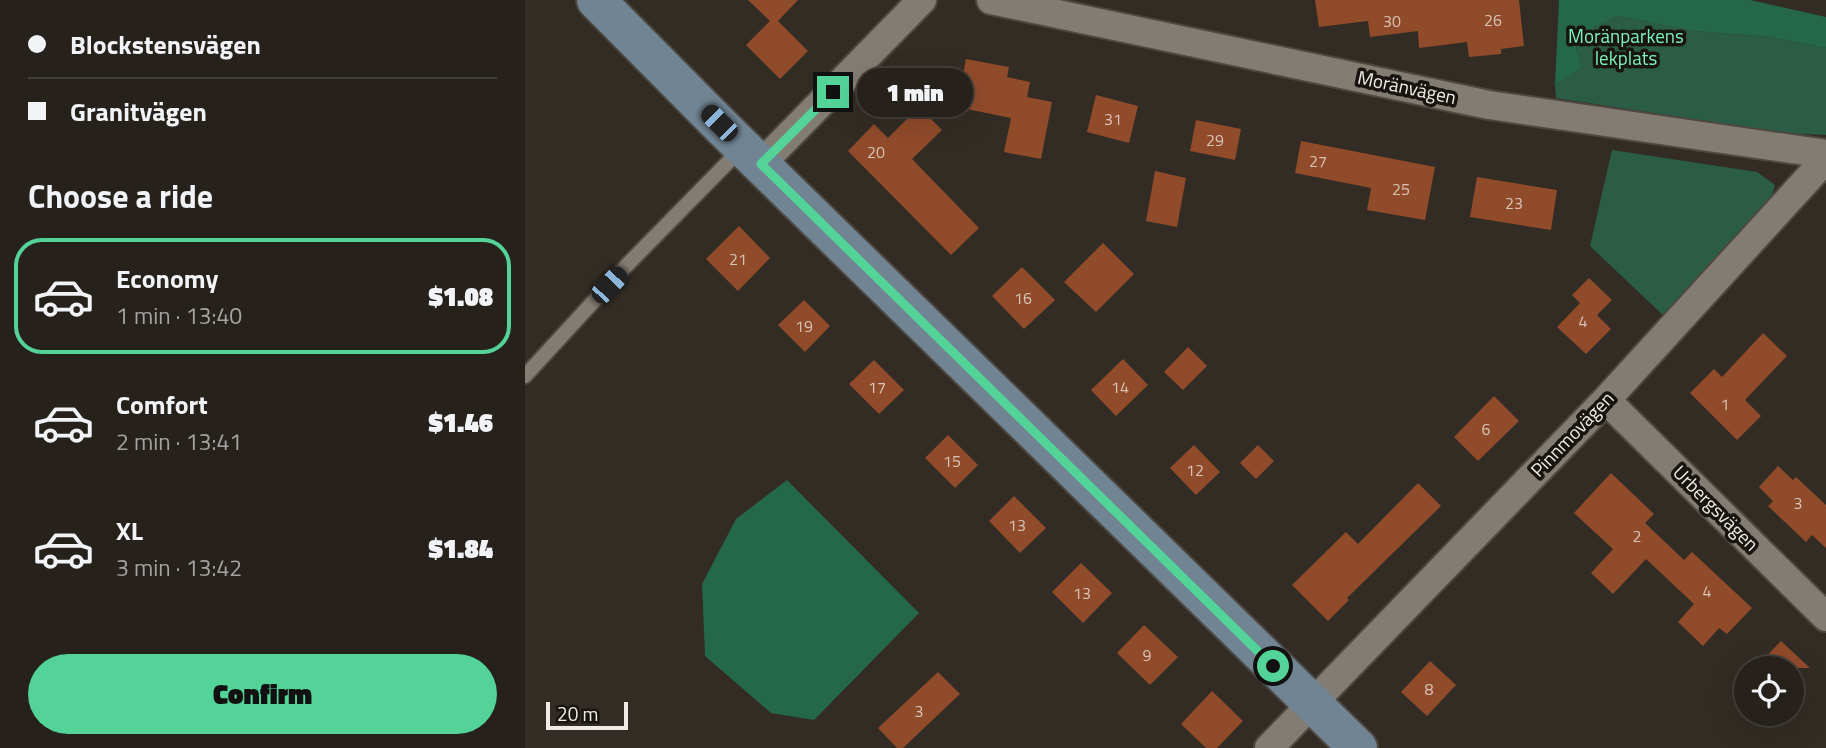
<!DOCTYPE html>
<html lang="en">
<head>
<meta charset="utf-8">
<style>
	body { margin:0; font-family:"Titillium Web",sans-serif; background:#2e2924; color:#f1f3f6; height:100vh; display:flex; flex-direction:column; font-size:26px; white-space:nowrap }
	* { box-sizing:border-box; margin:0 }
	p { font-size:23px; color:#a4a3a3 }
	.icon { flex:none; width:38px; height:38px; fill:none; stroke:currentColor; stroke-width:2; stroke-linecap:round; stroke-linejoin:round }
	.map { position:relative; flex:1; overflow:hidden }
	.sheet { display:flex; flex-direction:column; background:#26211b; width:525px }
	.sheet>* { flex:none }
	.guide { display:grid; align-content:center; height:154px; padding:0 28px; background:#26211b }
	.controls { position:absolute; left:1209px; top:656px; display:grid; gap:14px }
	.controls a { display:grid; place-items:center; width:70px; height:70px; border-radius:50%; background:#26211b; box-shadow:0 7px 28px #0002,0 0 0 2px #423e3a; font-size:35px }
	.scale { position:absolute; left:21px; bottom:18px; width:82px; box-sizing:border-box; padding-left:7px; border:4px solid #f0ebe6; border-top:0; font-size:19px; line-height:24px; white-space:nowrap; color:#f0ebe6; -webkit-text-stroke:5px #181511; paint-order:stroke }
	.end { position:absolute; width:32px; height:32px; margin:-16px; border:9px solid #53d397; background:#111; box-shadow:0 0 0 4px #111 }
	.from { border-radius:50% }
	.bubble { position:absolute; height:49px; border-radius:24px; background:#26211b; box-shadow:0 7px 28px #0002,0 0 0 2px #423e3a; font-size:23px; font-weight:800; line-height:49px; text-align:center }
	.car { position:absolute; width:21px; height:42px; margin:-21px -10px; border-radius:9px; box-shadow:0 0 5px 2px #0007; background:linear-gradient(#222 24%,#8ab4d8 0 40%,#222 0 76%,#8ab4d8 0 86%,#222 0) }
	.guide b { display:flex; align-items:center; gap:24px; height:66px; font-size:26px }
	.guide b+b { border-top:2px solid #423e3a }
	.guide i { width:18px; height:18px; background:#f1f3f6 }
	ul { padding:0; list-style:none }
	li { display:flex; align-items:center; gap:21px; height:116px; margin:0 14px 10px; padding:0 14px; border:4px solid transparent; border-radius:28px }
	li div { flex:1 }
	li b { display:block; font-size:26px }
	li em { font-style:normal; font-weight:800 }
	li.selected { border-color:#53d397 }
	li>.icon { width:63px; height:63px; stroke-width:1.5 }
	h2 { padding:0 28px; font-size:32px; line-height:84px }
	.cta { display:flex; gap:14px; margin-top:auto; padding:14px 28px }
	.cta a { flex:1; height:80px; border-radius:42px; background:#53d397; color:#111; font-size:28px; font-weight:800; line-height:80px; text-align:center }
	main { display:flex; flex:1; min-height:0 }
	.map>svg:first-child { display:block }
	.green { fill:#2b5d46 }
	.forest { fill:#25674a }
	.building { fill:#904b2a }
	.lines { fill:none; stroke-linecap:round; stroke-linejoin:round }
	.lane-casing { stroke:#4d4841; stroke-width:18 }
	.street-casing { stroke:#4d4841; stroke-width:32 }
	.secondary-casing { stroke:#4d4841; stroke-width:42 }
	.lane { stroke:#837c72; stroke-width:14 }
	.street { stroke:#837c72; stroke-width:28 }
	.secondary { stroke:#708493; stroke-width:38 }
	.route { stroke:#53d397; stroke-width:9 }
	.labels { text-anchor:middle; stroke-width:7; stroke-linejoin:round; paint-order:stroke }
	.number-label { font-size:16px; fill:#d8c3b7 }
	.park-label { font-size:19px; fill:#7cf2bb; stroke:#181511 }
	.street-label { font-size:19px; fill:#f0ebe6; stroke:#181511 }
</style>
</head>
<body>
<main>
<section class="sheet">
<div class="guide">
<b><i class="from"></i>Blockstensvägen</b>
<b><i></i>Granitvägen</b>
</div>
<h2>Choose a ride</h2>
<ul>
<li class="selected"><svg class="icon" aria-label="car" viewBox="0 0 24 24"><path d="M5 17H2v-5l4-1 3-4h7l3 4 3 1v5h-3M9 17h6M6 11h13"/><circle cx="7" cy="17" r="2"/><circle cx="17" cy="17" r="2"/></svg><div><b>Economy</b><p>1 min · 13:40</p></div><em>$1.08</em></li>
<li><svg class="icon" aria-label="car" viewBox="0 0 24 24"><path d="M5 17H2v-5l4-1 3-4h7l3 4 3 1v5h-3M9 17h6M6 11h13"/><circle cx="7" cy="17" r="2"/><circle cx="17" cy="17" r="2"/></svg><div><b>Comfort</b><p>2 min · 13:41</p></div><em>$1.46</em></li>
<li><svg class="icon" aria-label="car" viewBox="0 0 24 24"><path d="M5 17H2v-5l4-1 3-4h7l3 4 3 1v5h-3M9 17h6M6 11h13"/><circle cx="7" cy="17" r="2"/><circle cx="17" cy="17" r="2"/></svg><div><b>XL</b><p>3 min · 13:42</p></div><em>$1.84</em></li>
</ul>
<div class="cta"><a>Confirm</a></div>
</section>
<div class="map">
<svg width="1301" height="748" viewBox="0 0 1301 748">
	<rect width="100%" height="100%" fill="#322c24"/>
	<g class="green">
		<path d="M 1093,16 L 1170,31 L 1245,37 L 1301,48 L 1301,135 L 1260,133 L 1031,98 L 1030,85 L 1057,68 L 1051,47 L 1067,28 Z"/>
		<path d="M 1087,150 L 1232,172 L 1250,185 L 1246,199 L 1142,319 L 1065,246 Z"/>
	</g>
	<g class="forest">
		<path d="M 1034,0 L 1225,0 L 1301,17 L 1301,48 L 1245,37 L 1170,31 L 1093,16 L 1067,28 L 1051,47 L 1057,68 L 1030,85 Z"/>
		<path d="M 262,480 L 394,613 L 289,720 L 246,713 L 180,656 L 177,584 L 211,519 Z"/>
	</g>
	<g class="building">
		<path d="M 223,0 L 273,0 L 253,21 L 283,51 L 255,79 L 221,45 L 245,21 Z"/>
		<path d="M 790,0 L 994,0 L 999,46 L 976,49 L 976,54 L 944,57 L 942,42 L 894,48 L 893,31 L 845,37 L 843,21 L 794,27 Z"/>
		<path d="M 441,59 L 484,67 L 482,77 L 505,82 L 502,97 L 527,102 L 516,159 L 479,152 L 486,118 L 432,107 Z"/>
		<path d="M 571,95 L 613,106 L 604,143 L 562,132 Z"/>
		<path d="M 394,107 L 417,130 L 387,159 L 454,228 L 426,255 L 323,151 L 349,124 L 363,138 Z"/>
		<path d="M 671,120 L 716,129 L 710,160 L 665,151 Z"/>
		<path d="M 776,141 L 910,167 L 900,220 L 842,210 L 846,188 L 770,173 Z"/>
		<path d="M 630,171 L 661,178 L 652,227 L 621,221 Z"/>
		<path d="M 952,177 L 1032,190 L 1026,230 L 945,217 Z"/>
		<path d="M 214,226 L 245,258 L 213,291 L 181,259 Z"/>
		<path d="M 578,243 L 609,274 L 571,312 L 539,282 Z"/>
		<path d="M 497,267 L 530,300 L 499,329 L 467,296 Z"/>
		<path d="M 1064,278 L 1087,300 L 1072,315 L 1086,329 L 1061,354 L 1032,327 L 1055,303 L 1047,295 Z"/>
		<path d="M 279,300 L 305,326 L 280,352 L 253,325 Z"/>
		<path d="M 1238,333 L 1262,356 L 1220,400 L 1236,416 L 1212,440 L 1165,393 L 1189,369 L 1197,377 Z"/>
		<path d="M 663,347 L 682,366 L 658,390 L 639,372 Z"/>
		<path d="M 598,359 L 623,385 L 591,416 L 566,390 Z"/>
		<path d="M 349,360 L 379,390 L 354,414 L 324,384 Z"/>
		<path d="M 969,396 L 994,421 L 953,461 L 929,437 Z"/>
		<path d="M 423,435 L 453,465 L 430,488 L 400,458 Z"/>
		<path d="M 669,445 L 695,472 L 671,495 L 645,468 Z"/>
		<path d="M 733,445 L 749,461 L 731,479 L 715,463 Z"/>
		<path d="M 1253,466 L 1268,480 L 1271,477 L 1301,505 L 1301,548 L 1287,535 L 1281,542 L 1243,506 L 1248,501 L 1234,487 Z"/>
		<path d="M 1086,473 L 1129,514 L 1120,523 L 1159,560 L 1167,552 L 1227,608 L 1202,634 L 1194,628 L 1178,646 L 1153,622 L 1169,604 L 1121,559 L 1088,594 L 1066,573 L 1088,549 L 1049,513 Z"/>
		<path d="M 893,483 L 916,506 L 822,598 L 824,600 L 803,621 L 767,585 L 821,532 L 833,544 Z"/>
		<path d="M 489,496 L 521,528 L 495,553 L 464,521 Z"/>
		<path d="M 556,563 L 587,593 L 558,623 L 527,592 Z"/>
		<path d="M 619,625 L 653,657 L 625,685 L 592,653 Z"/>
		<path d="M 1256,641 L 1285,668 L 1230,668 Z"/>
		<path d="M 905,661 L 931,685 L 902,716 L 876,692 Z"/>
		<path d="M 413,672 L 435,694 L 378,748 L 372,748 L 353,728 Z"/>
		<path d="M 687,691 L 718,721 L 692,748 L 681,748 L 656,724 Z"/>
	</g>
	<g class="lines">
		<g class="lane-casing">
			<path id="lane" d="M 0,376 L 102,265 L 217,148"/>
		</g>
		<g class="street-casing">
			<g id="street">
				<path d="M 466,0 L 964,105 L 1301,154"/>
				<path d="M 236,164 L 397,0"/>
				<path d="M 1081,400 L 1301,617"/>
				<path d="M 744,748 L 1081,400 L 1301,159"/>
			</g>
		</g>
		<g class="secondary-casing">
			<path id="secondary" d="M 71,0 L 196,126 L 833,748"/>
		</g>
		<use href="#lane" class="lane"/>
		<use href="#street" class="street"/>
		<use href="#secondary" class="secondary"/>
	</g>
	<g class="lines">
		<path class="route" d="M 308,92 L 236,164 L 748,666"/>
	</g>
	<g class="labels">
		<g class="number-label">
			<text x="968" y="26">26</text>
			<text x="867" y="27">30</text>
			<text x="588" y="125">31</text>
			<text x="690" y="146">29</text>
			<text x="351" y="158">20</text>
			<text x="793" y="167">27</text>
			<text x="876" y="195">25</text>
			<text x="989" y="209">23</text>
			<text x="213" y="265">21</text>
			<text x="498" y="304">16</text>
			<text x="1058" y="327">4</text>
			<text x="279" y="332">19</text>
			<text x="352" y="393">17</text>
			<text x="595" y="393">14</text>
			<text x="1200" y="410">1</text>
			<text x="961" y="435">6</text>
			<text x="427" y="467">15</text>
			<text x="670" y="476">12</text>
			<text x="1273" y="509">3</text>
			<text x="492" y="531">13</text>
			<text x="1112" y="542">2</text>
			<text x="1182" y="597">4</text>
			<text x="557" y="599">13</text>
			<text x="622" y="661">9</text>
			<text x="904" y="695">8</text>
			<text x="394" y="717">3</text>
		</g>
		<g class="park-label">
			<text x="1101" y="43">Moränparkens<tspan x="1101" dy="22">lekplats</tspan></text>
		</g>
		<g class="street-label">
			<text transform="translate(882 87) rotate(12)" y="7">Moränvägen</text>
			<text transform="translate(1047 434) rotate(-46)" y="7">Pinnmovägen</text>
			<text transform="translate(1191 508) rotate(45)" y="7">Urbergsvägen</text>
		</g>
	</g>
</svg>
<div class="controls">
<a><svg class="icon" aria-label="locate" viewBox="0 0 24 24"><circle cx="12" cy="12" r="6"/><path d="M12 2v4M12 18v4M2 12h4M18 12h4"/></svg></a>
</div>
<div class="scale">20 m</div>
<i class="end from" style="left:748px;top:666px"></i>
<i class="end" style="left:308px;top:92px"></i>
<div class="bubble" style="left:332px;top:68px;width:116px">1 min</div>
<i class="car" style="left:194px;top:123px;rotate:315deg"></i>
<i class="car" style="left:84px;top:285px;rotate:43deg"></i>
</div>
</main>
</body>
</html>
